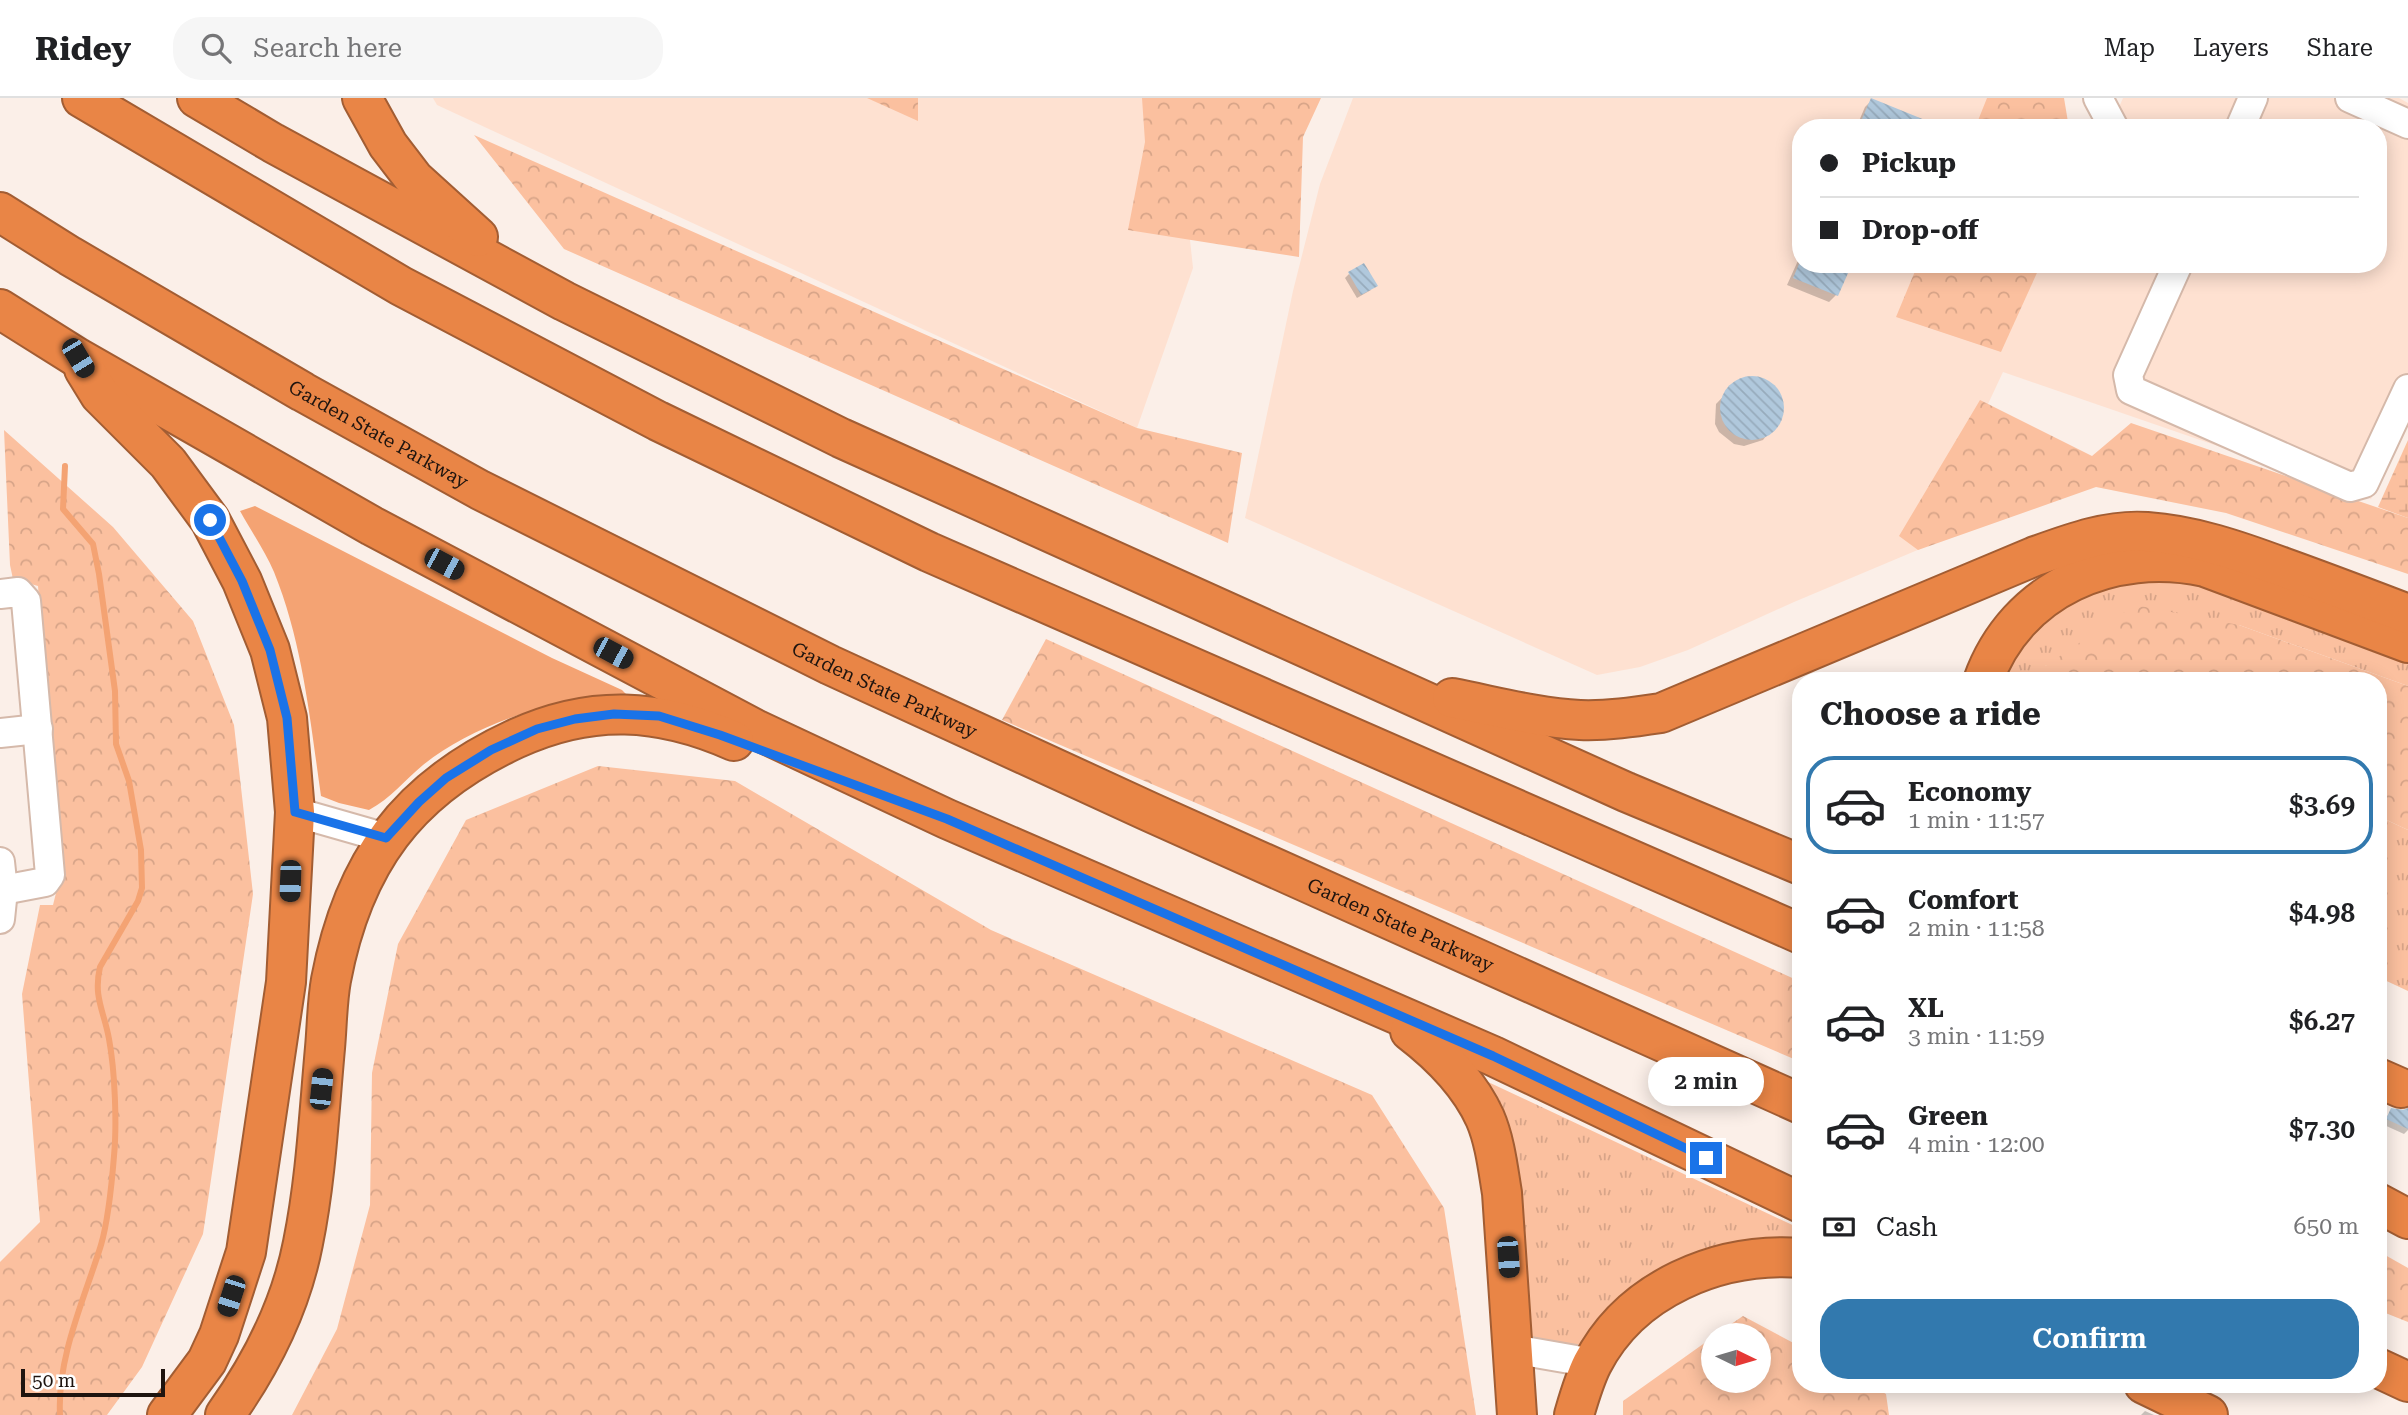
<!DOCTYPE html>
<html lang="en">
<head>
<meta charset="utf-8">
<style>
	body { margin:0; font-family:"Roboto Serif",serif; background:#f6f6f6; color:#202124; height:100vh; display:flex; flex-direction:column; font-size:26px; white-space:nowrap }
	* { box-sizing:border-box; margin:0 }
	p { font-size:23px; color:#757577 }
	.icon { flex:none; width:38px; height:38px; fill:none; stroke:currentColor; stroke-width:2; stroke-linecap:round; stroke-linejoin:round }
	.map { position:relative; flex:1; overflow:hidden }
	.sheet { position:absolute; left:1792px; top:574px; width:595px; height:721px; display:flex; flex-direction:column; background:#fff; border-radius:28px; box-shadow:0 4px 18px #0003 }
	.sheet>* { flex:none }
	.banner { position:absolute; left:1792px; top:21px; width:595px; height:154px; border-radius:28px; box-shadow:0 4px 18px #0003; display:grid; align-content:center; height:154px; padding:0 28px; background:#fff }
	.needle { width:46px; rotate:95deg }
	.controls { position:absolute; left:1701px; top:1225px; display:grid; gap:14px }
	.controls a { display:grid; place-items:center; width:70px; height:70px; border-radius:50%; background:#fff; box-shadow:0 4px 18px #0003; font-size:35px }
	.scale { position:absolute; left:21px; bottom:18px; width:144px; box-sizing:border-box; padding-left:7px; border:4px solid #1e140f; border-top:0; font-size:19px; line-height:24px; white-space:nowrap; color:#1e140f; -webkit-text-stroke:5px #fff; paint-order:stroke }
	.end { position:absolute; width:32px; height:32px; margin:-16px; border:9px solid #1a73e8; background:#fff; box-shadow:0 0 0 4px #fff }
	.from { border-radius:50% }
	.bubble { position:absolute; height:49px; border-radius:24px; background:#fff; box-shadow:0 4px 18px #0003; font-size:23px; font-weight:600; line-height:49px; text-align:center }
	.car { position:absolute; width:21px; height:42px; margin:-21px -10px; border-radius:9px; box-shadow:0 0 5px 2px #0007; background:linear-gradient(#222 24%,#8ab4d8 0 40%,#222 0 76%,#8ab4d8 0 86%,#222 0) }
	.banner b { display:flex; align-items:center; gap:24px; height:66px; font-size:26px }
	.banner b+b { border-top:2px solid #e0e0e0 }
	.banner i { width:18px; height:18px; background:#202124 }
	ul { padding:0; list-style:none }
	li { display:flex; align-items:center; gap:21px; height:98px; margin:0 14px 10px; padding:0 14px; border:4px solid transparent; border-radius:28px }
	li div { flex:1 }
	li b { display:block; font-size:26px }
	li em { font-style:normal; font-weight:600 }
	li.selected { border-color:#3279ae }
	li>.icon { width:63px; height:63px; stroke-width:1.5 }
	h2 { padding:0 28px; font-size:32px; line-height:84px }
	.pay { display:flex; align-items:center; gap:18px; height:77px; padding:0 28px; font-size:26px }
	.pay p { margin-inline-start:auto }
	.primary-button { display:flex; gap:14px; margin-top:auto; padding:14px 28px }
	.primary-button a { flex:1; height:80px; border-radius:28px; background:#3279ae; color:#fff; font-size:28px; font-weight:600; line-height:80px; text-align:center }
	header { display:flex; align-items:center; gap:42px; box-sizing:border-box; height:98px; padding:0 35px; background:#fff; border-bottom:2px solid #e0e0e0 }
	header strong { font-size:33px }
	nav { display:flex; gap:38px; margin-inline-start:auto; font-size:24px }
	.search { width:490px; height:63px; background:#f6f6f6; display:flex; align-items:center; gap:18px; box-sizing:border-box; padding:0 24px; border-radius:28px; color:#757577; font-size:26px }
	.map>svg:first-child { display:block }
	.built { fill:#fee1d1 }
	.grass { fill:url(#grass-tufts) }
	.forest { fill:url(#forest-crowns) }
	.wetland { fill:url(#wetland-marsh) }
	.water { fill:#f4a373 }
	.shadow { fill:#0003 }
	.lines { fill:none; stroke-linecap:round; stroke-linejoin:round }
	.stream { stroke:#f4a373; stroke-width:6 }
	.building { fill:url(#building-back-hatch) }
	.minor-casing { stroke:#d5b9aa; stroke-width:32 }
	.highway-casing { stroke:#a25d33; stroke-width:42 }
	.minor { stroke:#fff; stroke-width:28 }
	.highway { stroke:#e98546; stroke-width:38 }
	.route { stroke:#1a73e8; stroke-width:9 }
	.labels { text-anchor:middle; stroke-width:7; stroke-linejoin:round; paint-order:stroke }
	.street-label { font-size:19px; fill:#1e140f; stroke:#fff }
</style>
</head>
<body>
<header>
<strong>Ridey</strong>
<div class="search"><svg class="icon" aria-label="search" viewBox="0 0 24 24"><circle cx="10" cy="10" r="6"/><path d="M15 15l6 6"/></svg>Search here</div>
<nav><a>Map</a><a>Layers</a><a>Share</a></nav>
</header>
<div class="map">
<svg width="2408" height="1317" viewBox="0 0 2408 1317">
	<defs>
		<pattern id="grass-tufts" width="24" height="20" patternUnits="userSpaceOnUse" patternTransform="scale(1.75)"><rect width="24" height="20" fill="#fbc09f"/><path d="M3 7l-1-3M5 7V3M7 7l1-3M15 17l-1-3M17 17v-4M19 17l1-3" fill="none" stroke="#d7a488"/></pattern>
		<pattern id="forest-crowns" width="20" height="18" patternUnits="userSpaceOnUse" patternTransform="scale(1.75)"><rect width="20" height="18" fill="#fbc09f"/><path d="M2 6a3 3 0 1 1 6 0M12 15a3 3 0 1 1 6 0" fill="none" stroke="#d7a488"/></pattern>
		<pattern id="wetland-marsh" width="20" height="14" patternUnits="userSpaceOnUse" patternTransform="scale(1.75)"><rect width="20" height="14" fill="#fbc09f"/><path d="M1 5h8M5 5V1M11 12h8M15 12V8" fill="none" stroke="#d7a488"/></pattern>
		<pattern id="building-back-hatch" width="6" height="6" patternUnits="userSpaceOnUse" patternTransform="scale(1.75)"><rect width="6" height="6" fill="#b0c8dc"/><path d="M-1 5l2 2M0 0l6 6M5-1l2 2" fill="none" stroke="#97abbc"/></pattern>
	</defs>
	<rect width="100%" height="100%" fill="#fbefe8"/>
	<g class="built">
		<path d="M 433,0 L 1175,0 L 1193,170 L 1137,330 L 437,7 Z"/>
		<path d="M 1353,0 L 2053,0 L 2062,30 L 1801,30 L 1801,166 L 2378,166 L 2378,30 L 2110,30 L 2123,0 L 2399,0 L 2408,5 L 2408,323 L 2371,401 L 2003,274 L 1920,451 L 1794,504 L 1688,552 L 1640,569 L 1597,577 L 1245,420 L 1293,193 L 1320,86 Z"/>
	</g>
	<g class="grass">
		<path d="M 2175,476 L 2408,560 L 2408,588 L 2239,527 L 2045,568 L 2076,583 L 1995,583 L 2002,566 L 2079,492 Z"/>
		<path d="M 2378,718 L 2408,732 L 2408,893 L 2378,879 Z"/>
		<path d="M 1486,983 L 1801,1131 L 1801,1147 L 1784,1145 L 1580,1253 L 1544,1246 L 1529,1239 L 1482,987 Z"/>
	</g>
	<g class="forest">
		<path d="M 867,0 L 918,0 L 918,23 Z"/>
		<path d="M 1142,0 L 1321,0 L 1303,39 L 1299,159 L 1128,132 L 1145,44 Z"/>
		<path d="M 1987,0 L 2064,0 L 2069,30 L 1975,30 Z"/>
		<path d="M 474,37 L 1137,330 L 1242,355 L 1228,445 L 564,151 Z"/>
		<path d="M 1918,166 L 2041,166 L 2001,254 L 1896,219 Z"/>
		<path d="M 1980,302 L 2092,358 L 2131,325 L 2408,420 L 2408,476 L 2226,415 L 2096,389 L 1918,452 L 1899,438 Z"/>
		<path d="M 4,332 L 113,429 L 193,523 L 234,627 L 253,796 L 203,1136 L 142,1269 L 107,1317 L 0,1317 L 0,1164 L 40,1124 L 22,896 L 40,807 L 53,807 L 61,775 L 38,488 L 13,481 L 10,467 Z"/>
		<path d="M 2135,507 L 2239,527 L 2408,588 L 2408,732 L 2378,718 L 2378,583 L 2076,583 L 2044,569 Z"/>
		<path d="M 1046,541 L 1801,884 L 1801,964 L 1002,622 Z"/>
		<path d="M 598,668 L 735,683 L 991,832 L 1372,997 L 1444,1110 L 1476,1317 L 292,1317 L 337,1231 L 370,1107 L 372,975 L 398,846 L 466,722 Z"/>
		<path d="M 2378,1153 L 2408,1170 L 2408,1224 L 2378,1212 Z"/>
		<path d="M 1743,1218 L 1801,1249 L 1801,1286 L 1869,1286 L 1886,1296 L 1889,1317 L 1623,1317 L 1623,1303 L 1713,1239 L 1713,1283 L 1759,1283 L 1759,1237 L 1715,1237 Z"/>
	</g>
	<path class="wetland" d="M 2408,342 L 2408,420 L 2378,409 Z"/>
	<path class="water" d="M 255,408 L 552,560 L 622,592 L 631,601 C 613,602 595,601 577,604 C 527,609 462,635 423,667 C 404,683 391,700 369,712 L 339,705 L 321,698 C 310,622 303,546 274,474 C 265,453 251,433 240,413 Z"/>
	<g class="shadow">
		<path d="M 1872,2 L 1910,30 L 1856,30 L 1865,9 Z"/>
		<path d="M 1801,156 L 1801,166 L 1850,166 L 1836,197 L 1829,204 L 1787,187 Z"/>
		<path d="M 1349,176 L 1371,192 L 1357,200 L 1345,180 Z"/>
		<path d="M 1756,280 L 1774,289 L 1782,307 L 1782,317 L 1763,342 L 1744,348 L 1734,346 L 1719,334 L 1715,326 L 1716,306 L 1737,284 Z"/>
		<path d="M 2392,1011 L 2408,1012 L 2408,1032 L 2404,1036 L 2382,1026 Z"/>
		<path d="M 2145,1313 L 2154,1317 L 2141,1317 Z"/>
	</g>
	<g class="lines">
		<path class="stream" d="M 60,1317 C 57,1259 84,1202 101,1147 C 108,1123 112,1083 114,1058 C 117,1026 115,973 109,941 C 104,913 93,899 100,869 L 138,803 L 142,790 L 141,752 L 129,683 L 116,646 L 115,593 L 99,476 L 93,446 L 63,411 L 65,368"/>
	</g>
	<g class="building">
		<path d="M 1871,0 L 1942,29 L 1942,30 L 1858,30 Z"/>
		<path d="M 1364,165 L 1378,188 L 1361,197 L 1348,174 Z"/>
		<path d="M 1799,166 L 1852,166 L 1838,198 L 1793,180 Z"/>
		<circle cx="1752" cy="310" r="32"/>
		<path d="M 2391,1010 L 2403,1012 L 2408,1010 L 2408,1031 L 2386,1021 Z"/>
	</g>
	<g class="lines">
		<g class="minor-casing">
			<g id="minor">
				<path d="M 2098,0 L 2114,30"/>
				<path d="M 2350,0 L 2408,26"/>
				<path d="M 2240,30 L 2253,0"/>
				<path d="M 2178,166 L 2128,277 L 2131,292 L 2350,389 L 2364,385 L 2408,291"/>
				<path d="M 0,496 L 18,494 L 26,503 L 50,777 L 45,784 L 3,792"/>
				<path d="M 0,635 L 38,631"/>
				<path d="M 295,714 L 386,740"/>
				<path d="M 0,764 L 3,792 L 0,821"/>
				<path d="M 1513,1251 L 1593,1265"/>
			</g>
		</g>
		<g class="highway-casing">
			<g id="highway">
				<path d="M 82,0 L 401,188 L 658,323 L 929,454 L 1801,836"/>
				<path d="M 197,0 L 273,45 L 564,203 L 841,340 L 1626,694 L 1801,767"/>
				<path d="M 362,0 L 388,47 L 414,81 L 478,139"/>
				<path id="s1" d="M 0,114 L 70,158 L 303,294 L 480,392 L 830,567 L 1150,714 L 1801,1006"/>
				<path d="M 0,211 L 78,260 L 372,428 L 757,632 L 947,721 L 1493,958 L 1801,1105"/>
				<path d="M 84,271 L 100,297 L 168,365 L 210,422 L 242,483 L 270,552 L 287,620 L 295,714 L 286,884 L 246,1154 L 219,1237 L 207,1263 L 167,1317"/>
				<path d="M 1983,583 C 2016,490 2113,449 2205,469 L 2408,545"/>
				<path d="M 1452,600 C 1494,608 1537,620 1580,622 C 1607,623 1634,619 1661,615 L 2033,459 C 2069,446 2108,431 2147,434 C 2193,437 2239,453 2282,469 C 2324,484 2366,500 2408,516"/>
				<path d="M 1410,933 C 1440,956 1469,985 1485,1020 C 1495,1043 1498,1071 1502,1095 L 1517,1317"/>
				<path d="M 2378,980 L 2401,990"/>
				<path d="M 2378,1105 L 2408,1121"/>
				<path d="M 2378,1270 L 2408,1284"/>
				<path d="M 2144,1286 L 2208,1317"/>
				<path d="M 225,1317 C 262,1265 291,1207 303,1145 C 316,1081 319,1015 325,950 C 327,928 327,904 331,882 C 353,765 407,691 515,641 C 591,606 659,610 734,643"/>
				<path d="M 1574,1317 C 1579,1300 1584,1282 1592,1266 C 1631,1190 1719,1154 1801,1160"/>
			</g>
		</g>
		<use href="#minor" class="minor"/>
		<use href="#highway" class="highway"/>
	</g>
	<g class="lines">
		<path class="route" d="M 210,422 L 242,483 L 270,552 L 287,620 L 295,714 L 386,740 L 419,704 L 446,680 L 491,652 L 537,631 L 575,621 L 614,616 L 659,618 L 720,637 L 947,721 L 1493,958 L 1706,1060"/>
	</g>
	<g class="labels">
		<g class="street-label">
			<text dy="7" stroke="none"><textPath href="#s1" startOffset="439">Garden State Parkway</textPath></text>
			<text dy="7" stroke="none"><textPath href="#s1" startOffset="1006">Garden State Parkway</textPath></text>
			<text dy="7" stroke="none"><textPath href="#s1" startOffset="1573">Garden State Parkway</textPath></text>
		</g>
	</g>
</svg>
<div class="controls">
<a><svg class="needle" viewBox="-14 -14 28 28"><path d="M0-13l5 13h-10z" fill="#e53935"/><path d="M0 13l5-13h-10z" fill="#757577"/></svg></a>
</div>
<div class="scale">50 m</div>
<i class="end from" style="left:210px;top:422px"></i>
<i class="end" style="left:1706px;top:1060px"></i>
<div class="bubble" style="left:1648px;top:959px;width:116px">2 min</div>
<i class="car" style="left:78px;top:260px;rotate:149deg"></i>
<i class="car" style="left:444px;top:466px;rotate:118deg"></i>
<i class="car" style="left:613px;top:555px;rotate:118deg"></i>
<i class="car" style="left:290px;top:783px;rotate:182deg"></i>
<i class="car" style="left:321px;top:991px;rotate:6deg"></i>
<i class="car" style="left:1508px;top:1159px;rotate:176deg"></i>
<i class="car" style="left:231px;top:1198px;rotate:198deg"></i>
<div class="banner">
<b><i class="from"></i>Pickup</b>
<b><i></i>Drop-off</b>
</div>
<section class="sheet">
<h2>Choose a ride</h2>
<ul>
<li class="selected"><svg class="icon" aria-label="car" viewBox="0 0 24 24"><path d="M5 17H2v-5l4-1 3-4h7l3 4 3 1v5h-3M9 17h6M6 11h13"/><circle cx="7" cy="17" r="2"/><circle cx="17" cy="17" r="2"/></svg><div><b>Economy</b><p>1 min · 11:57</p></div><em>$3.69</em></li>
<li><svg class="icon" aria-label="car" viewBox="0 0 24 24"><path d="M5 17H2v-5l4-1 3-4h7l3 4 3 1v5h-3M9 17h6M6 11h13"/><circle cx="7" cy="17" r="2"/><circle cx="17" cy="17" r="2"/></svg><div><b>Comfort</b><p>2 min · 11:58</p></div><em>$4.98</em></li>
<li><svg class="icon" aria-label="car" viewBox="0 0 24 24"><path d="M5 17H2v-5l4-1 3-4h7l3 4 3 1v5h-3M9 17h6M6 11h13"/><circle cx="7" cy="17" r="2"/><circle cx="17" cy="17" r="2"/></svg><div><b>XL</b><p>3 min · 11:59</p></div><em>$6.27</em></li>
<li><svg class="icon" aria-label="car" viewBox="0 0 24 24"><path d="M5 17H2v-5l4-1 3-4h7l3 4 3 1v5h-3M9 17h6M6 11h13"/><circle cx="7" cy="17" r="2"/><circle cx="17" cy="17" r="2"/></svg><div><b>Green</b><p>4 min · 12:00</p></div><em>$7.30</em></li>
</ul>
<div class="pay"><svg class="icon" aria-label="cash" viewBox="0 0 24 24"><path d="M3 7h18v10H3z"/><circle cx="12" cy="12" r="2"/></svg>Cash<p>650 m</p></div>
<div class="primary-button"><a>Confirm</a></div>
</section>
</div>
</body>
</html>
